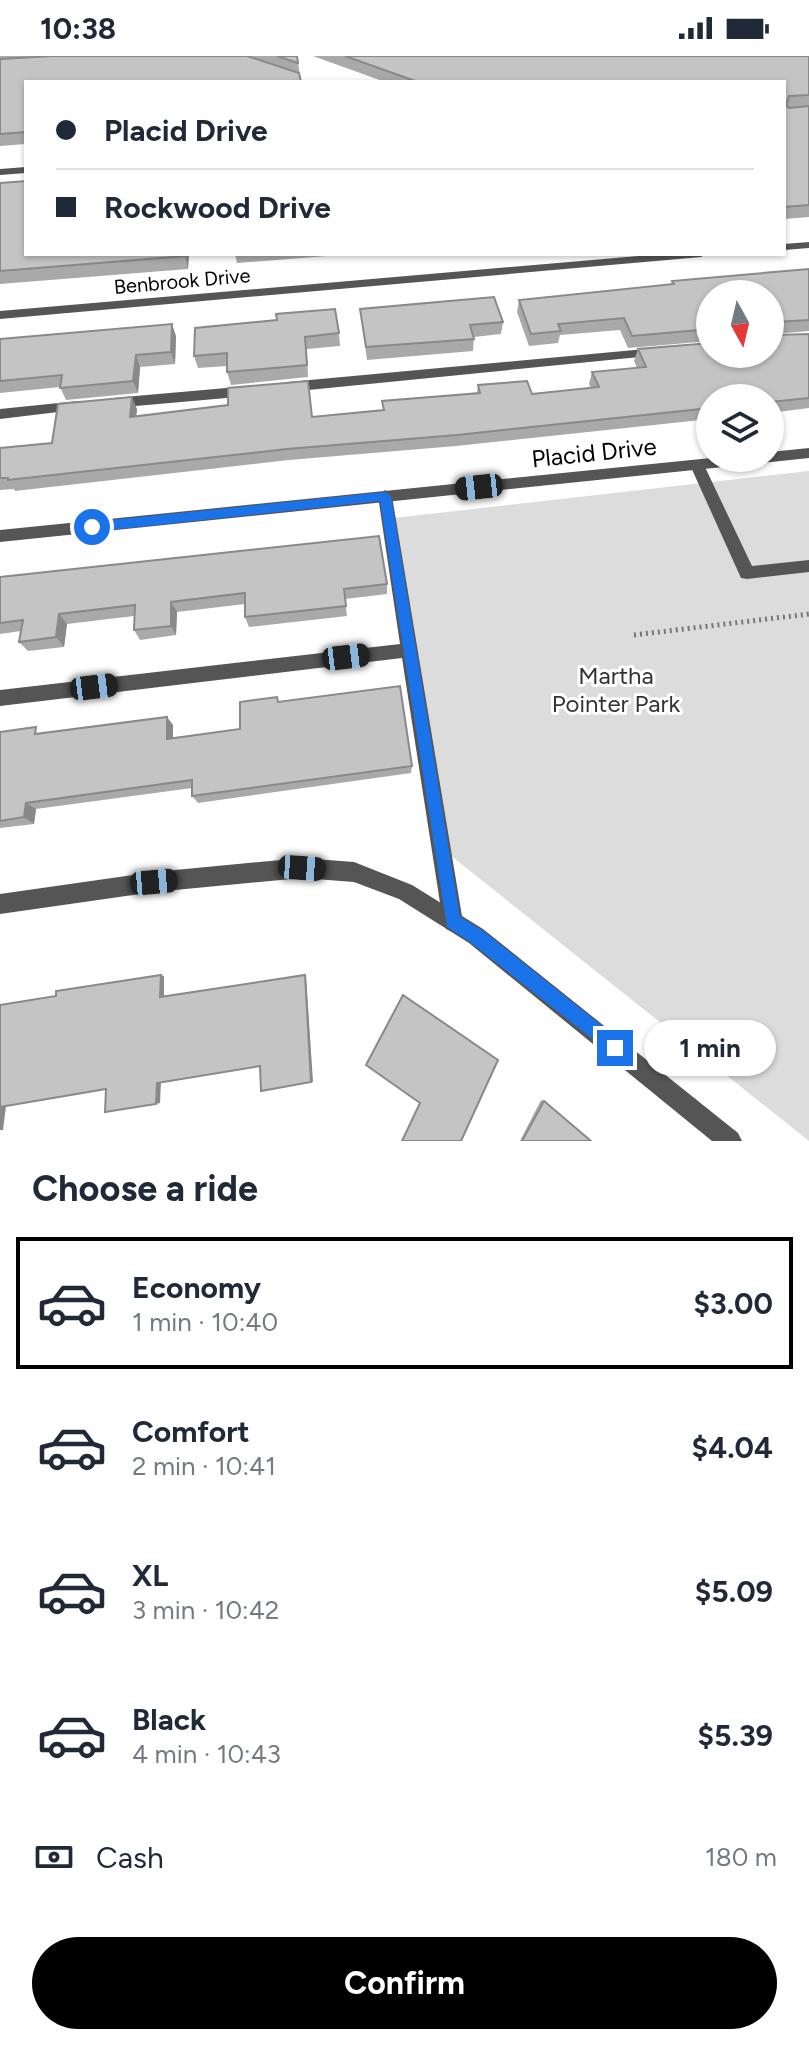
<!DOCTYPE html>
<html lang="en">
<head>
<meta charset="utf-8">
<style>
	body { margin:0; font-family:Figtree,sans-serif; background:#f2f2f3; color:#1f2937; height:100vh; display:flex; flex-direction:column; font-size:30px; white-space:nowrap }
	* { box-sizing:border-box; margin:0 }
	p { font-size:26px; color:#747a83 }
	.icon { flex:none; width:44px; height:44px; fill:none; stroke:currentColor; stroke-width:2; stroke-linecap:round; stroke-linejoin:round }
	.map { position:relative; height:1085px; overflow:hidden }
	.panel { display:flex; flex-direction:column; background:#fff; flex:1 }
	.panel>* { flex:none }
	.hud { position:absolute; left:24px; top:24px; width:762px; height:176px; border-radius:0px; box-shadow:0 2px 6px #0004; display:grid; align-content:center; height:176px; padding:0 32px; background:#fff }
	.needle { width:52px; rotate:172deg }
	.fabs { position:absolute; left:696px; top:224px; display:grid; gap:16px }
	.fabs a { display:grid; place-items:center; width:88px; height:88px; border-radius:50%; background:#fff; box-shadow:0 2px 6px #0004; font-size:40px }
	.end { position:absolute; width:36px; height:36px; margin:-18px; border:10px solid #1a73e8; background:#fff; box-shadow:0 0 0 4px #fff }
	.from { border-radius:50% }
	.bubble { position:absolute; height:56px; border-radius:28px; background:#fff; box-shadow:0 2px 6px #0004; font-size:26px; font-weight:700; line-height:56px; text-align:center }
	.car { position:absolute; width:24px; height:48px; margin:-24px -12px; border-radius:10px; box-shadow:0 0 6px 2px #0007; background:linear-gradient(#222 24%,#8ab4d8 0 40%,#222 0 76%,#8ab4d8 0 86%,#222 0) }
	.hud b { display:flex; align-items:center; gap:28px; height:76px; font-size:30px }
	.hud b+b { border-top:2px solid #e0e1e3 }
	.hud i { width:20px; height:20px; background:#1f2937 }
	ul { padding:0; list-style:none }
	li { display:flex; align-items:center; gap:24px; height:132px; margin:0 16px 12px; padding:0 16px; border:4px solid transparent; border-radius:0px }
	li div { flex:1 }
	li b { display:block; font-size:30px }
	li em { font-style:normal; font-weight:700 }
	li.on { border-color:#000 }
	li>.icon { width:72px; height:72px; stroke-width:1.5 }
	h2 { padding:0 32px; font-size:36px; line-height:96px }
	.pay { display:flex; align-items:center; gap:20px; height:88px; padding:0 32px; font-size:30px }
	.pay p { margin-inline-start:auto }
	.cta { display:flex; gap:16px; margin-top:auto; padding:16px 32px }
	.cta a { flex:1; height:92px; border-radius:48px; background:#000; color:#fff; font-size:32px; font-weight:700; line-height:92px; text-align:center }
	.status { display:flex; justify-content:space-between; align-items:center; height:56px; padding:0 40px; background:#fff; direction:ltr }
	.status svg { height:22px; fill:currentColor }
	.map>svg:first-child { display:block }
	.green { fill:#dcdcdc }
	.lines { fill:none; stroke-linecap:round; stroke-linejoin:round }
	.path { stroke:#777; stroke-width:5; stroke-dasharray:2 4; stroke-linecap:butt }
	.service { fill:#555; fill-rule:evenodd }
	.minor { fill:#555; fill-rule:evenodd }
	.wall { fill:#a9a9a9 }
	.shaded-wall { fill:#898989 }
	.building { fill:#c4c4c4; stroke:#898989; stroke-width:2 }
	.route { fill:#1a73e8 }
	.labels { text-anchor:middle; stroke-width:6; stroke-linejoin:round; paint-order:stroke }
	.far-street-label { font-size:20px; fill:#000; stroke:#fff }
	.street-label { font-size:24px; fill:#000; stroke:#fff }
	.park-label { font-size:24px; fill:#333; stroke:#fff }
</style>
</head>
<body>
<div class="status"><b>10:38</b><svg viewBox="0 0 49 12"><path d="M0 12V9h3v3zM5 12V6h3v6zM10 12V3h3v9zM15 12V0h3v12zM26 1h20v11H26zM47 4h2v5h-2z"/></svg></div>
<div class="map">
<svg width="809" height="1085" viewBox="0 0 809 1085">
	<rect width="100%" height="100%" fill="#fff"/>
	<path class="green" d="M 809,415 L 809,1085 L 445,795 L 394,462 Z"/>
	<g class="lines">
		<path class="path" d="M 634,579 L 809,558"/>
		<g class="service">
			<path d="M 656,292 L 660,293 L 660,299 L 288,336 L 281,331 L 288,326 Z"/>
			<path d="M 249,330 L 256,335 L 249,340 L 113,352 L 106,347 L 113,342 Z"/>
			<path d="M 78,345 L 85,350 L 83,353 L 0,363 L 0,353 Z"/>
			<path d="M 697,404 L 704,409 L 752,510 L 809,504 L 809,516 L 747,523 L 741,522 L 690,409 Z"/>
			<path d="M 385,434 L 392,440 L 463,866 L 460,873 L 453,876 L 446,873 L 443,866 L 402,602 L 0,650 L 0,634 L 400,588 L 378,440 Z"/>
		</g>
		<g class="minor">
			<path d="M 26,111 L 26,117 L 0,119 L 0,113 Z"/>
			<path d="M 809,186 L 809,192 L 784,194 L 784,188 Z"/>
			<path d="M 662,198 L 707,198 L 701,201 L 0,263 L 0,255 Z"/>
			<path d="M 809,392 L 809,402 L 0,486 L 0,474 L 711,402 L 770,402 L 770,396 Z"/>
			<path d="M 302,802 L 354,806 L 412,829 L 483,873 L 738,1077 L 742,1085 L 712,1085 L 469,887 L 399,843 L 354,826 L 302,822 L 154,836 L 0,858 L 0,838 L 154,816 Z"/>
		</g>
	</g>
	<g class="wall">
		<path d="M 0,0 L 297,0 L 301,26 L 26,26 L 26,88 L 0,90 Z"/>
		<path d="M 313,0 L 809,0 L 809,161 L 784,163 L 784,26 L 385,26 Z"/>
		<path d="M 0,127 L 26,198 L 189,198 L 188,213 L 0,228 Z"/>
		<path d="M 235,198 L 353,198 L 237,207 Z"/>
		<path d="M 809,213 L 809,275 L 774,278 L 774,279 L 809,278 L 809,352 L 770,357 L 770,342 L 710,342 L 710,363 L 456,390 L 289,404 L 15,435 L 14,433 L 0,434 L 0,392 L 52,387 L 137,353 L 136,360 L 312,361 L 383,354 L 382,345 L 477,337 L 478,329 L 532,338 L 591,332 L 589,328 L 592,316 L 637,312 L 634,305 L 638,293 L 770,298 L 710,238 L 710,285 L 628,292 L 620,274 L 560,279 L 558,287 L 529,290 L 517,256 L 519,244 L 671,228 L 672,225 Z"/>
		<path d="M 360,253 L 503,266 L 501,278 L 474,281 L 473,295 L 367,304 Z"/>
		<path d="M 195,272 L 339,277 L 340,290 L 307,293 L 308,321 L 231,329 L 227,316 L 227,310 L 198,312 L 194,300 Z"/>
		<path d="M 176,280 L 175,308 L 140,311 L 138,337 L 66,344 L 60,331 L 0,337 L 0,283 Z"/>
		<path d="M 0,521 L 387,528 L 387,538 L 345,543 L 347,560 L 249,571 L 245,561 L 245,548 L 177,556 L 176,579 L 140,584 L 134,574 L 134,560 L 67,568 L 64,591 L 28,595 L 19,586 L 21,575 L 0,578 Z"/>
		<path d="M 279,646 L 412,710 L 411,717 L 198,747 L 192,740 L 192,732 L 36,753 L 34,768 L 0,772 L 0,676 L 42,677 L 173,669 L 173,682 L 240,673 Z"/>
		<path d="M 541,1044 L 544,1045 L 591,1085 L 520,1085 Z"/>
	</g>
	<g class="shaded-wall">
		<path d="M 185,198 L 189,198 L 188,213 L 185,200 Z"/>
		<path d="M 172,268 L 176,280 L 175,308 L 171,296 Z"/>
		<path d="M 136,299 L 140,311 L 138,337 L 133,325 Z"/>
		<path d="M 132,341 L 137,353 L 135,373 L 130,361 Z"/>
		<path d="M 171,546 L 177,556 L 176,579 L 171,570 Z"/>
		<path d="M 59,558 L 67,568 L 64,591 L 56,581 Z"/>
		<path d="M 167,661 L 173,669 L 173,690 L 167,683 Z"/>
		<path d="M 26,747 L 36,753 L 34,768 L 24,761 Z"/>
		<path d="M 161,919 L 164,920 L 164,942 L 160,941 Z"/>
		<path d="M 305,919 L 306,920 L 313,1026 L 311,1026 Z"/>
		<path d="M 161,1026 L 160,1047 L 156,1048 L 157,1027 Z"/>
		<path d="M 6,1050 L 3,1074 L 0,1074 L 0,1051 Z"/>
	</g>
	<g class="building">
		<path d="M 53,0 L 247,0 L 299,17 L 301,26 L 26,26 L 26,76 L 0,78 L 0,3 Z"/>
		<path d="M 277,0 L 297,0 L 298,7 Z"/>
		<path d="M 345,0 L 809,0 L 809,39 L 789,40 L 786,49 L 789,52 L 809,50 L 809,149 L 784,151 L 784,26 L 418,26 Z"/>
		<path d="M 26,125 L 26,198 L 185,198 L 185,200 L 0,215 L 0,127 Z"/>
		<path d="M 809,213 L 809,264 L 776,266 L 774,279 L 809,278 L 809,342 L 770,346 L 770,342 L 710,342 L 710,352 L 457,379 L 287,393 L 8,424 L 8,422 L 0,422 L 0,392 L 52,387 L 58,348 L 132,341 L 130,361 L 228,349 L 228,332 L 308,325 L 312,361 L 384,354 L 382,345 L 480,337 L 478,329 L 527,325 L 532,338 L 599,331 L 592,316 L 646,311 L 638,293 L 710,287 L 710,298 L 770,298 L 770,238 L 710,238 L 710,273 L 632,280 L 624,262 L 558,268 L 561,275 L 531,278 L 519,244 L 674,228 L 672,225 Z"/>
		<path d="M 494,241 L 503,266 L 470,269 L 474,283 L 366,291 L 360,253 Z"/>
		<path d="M 335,253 L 339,277 L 305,281 L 307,309 L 227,316 L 227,297 L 194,300 L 195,272 L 277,264 L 276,258 Z"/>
		<path d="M 172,268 L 171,296 L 136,299 L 133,325 L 60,332 L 62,319 L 0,325 L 0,283 Z"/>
		<path d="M 379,480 L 387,528 L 344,533 L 346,550 L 245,561 L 245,537 L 171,546 L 171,570 L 134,574 L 135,549 L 59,558 L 56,581 L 19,586 L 23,564 L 0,567 L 0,521 Z"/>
		<path d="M 400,630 L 412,710 L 192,740 L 192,724 L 26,747 L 24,761 L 0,765 L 0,676 L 36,671 L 35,678 L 167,661 L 167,683 L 240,673 L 240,646 L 277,641 L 278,646 Z"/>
		<path d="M 161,919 L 160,941 L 305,919 L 311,1026 L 261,1035 L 260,1010 L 157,1027 L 156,1048 L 105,1056 L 106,1033 L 0,1051 L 0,949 L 56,940 L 56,935 Z"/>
		<path d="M 403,939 L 498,1004 L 461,1085 L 402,1085 L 420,1047 L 366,1009 Z"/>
		<path d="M 544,1045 L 591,1085 L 522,1085 Z"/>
	</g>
	<path class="route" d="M 385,436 L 391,440 L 460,861 L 482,874 L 621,985 L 624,992 L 621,998 L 615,1001 L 470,886 L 447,871 L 380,445 L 92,476 L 86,471 L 92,466 Z"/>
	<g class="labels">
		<g class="far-street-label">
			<text transform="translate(182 225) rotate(-5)" y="7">Benbrook Drive</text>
		</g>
		<g class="street-label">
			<text transform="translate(594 397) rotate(-6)" y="8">Placid Drive</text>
		</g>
		<g class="park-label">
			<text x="616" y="628">Martha<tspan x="616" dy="28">Pointer Park</tspan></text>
		</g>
	</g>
</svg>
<div class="fabs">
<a><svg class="needle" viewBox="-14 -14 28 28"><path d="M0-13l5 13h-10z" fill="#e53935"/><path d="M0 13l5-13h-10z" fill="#747a83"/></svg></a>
<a><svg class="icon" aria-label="layers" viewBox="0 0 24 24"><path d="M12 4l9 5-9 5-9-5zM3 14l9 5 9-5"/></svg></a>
</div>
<i class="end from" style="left:92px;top:471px"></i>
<i class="end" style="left:615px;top:992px"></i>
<div class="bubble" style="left:644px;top:964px;width:132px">1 min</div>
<i class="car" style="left:479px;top:431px;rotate:264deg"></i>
<i class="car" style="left:346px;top:601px;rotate:83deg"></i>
<i class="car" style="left:94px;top:631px;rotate:83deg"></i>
<i class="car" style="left:302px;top:812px;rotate:94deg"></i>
<i class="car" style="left:154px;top:826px;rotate:85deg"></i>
<div class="hud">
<b><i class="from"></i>Placid Drive</b>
<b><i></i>Rockwood Drive</b>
</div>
</div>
<section class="panel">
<h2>Choose a ride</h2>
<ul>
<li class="on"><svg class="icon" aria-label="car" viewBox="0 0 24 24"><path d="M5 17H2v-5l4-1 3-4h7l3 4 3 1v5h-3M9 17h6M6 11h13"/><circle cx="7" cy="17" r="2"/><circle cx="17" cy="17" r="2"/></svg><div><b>Economy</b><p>1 min · 10:40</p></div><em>$3.00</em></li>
<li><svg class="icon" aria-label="car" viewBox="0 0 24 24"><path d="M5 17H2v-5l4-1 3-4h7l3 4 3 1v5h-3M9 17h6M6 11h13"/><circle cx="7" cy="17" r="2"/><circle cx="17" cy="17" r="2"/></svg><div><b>Comfort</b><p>2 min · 10:41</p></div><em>$4.04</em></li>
<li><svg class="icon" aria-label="car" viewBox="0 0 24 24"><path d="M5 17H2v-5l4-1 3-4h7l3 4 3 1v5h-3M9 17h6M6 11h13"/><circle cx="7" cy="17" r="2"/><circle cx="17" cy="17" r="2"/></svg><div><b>XL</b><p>3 min · 10:42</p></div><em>$5.09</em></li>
<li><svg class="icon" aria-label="car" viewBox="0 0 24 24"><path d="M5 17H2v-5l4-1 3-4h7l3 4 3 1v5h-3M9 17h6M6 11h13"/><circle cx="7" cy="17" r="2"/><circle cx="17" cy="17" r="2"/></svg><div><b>Black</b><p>4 min · 10:43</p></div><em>$5.39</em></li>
</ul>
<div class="pay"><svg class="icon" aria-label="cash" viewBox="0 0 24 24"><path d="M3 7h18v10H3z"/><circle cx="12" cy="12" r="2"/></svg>Cash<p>180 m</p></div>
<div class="cta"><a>Confirm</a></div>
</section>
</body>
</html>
